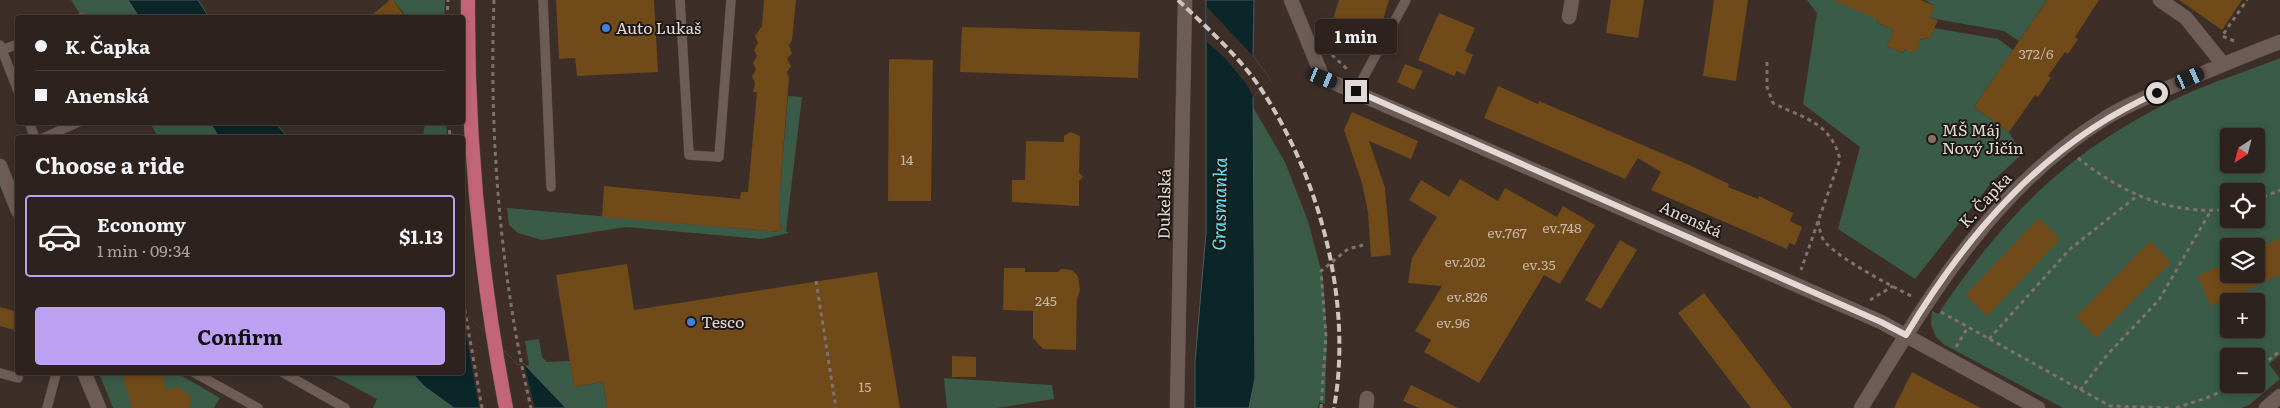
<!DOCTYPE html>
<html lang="en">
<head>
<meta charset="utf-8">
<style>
	body { margin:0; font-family:Literata,serif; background:#362a27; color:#f1f3f6; height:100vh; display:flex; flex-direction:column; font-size:19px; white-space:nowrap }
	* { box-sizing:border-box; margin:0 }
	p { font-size:16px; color:#a7a4a4 }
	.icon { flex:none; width:28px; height:28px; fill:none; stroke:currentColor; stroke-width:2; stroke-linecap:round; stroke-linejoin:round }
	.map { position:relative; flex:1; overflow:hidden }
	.side { position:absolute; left:15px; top:135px; width:450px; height:240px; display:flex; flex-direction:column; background:#2e221e; border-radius:5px; box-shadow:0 2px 8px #0003,0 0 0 1px #493f3c }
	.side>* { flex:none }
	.hud { position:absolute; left:15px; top:15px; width:450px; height:110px; border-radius:5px; box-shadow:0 2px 8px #0003,0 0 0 1px #493f3c; display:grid; align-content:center; height:110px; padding:0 20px; background:#2e221e }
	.needle { width:32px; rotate:216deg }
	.controls { position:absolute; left:2220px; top:128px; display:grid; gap:10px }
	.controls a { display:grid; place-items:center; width:45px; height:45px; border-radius:5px; background:#2e221e; box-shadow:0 2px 8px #0003,0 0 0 1px #493f3c; font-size:25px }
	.end { position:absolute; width:22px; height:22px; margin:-11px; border:6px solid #e2d8d5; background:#111; box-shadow:0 0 0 2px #111 }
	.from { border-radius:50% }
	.bubble { position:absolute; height:35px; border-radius:5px; background:#2e221e; box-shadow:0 2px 8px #0003,0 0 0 1px #493f3c; font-size:16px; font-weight:700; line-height:35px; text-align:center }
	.car { position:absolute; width:15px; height:30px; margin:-15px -8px; border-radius:6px; box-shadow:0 0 4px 1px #0007; background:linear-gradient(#222 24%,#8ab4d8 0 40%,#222 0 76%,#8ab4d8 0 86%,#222 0) }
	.hud b { display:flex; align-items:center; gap:18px; height:48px; font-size:19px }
	.hud b+b { border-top:1px solid #493f3c }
	.hud i { width:12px; height:12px; background:#f1f3f6 }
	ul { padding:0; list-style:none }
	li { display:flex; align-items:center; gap:15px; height:82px; margin:0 10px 8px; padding:0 10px; border:2px solid transparent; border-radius:5px }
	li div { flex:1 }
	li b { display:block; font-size:19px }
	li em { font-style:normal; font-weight:700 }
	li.selected { border-color:#bca0f2 }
	li>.icon { width:45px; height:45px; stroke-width:1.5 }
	h2 { padding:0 20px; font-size:22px; line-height:60px }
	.action { display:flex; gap:10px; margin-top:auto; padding:10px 20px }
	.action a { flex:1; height:58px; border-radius:5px; background:#bca0f2; color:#111; font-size:20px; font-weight:700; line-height:58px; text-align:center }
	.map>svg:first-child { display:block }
	.green { fill:#395b48; fill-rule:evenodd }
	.water { fill:#0b2629; stroke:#4c5b5d }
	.pier { fill:#3d2e28 }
	.building { fill:#704a19 }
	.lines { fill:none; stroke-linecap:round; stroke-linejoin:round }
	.service-casing { stroke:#584c48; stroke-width:10 }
	.minor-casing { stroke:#584c48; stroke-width:15 }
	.primary-casing { stroke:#584c48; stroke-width:15 }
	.path { stroke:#7f726d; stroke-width:3; stroke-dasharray:4 4; stroke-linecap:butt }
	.service { stroke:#6d5d56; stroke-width:9 }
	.minor { stroke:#6d5d56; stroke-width:14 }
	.primary { stroke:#c2657b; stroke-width:14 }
	.rail { stroke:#cec4c1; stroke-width:4; stroke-dasharray:8 4; stroke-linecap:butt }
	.route { stroke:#e2d8d5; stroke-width:6 }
	.shop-dot { fill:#3f7fe0; stroke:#1f1815; stroke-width:2 }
	.education-dot { fill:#8d6e63; stroke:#1f1815; stroke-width:2 }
	.labels { text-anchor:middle; stroke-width:4; stroke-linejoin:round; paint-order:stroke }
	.number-label { font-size:14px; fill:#c6b4a6 }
	.poi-label { font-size:16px; fill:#e2d8d5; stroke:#1f1815; text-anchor:start }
	.street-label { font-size:16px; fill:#e2d8d5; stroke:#1f1815 }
	.water-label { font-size:18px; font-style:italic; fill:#68e4f1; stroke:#1f1815 }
</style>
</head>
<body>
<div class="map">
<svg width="2280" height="408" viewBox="0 0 2280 408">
	<rect width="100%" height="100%" fill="#3d2e28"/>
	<g class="green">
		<path d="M 71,0 L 129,0 L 141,17 L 82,17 Z"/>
		<path d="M 393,0 L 445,0 L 444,17 L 407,17 Z"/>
		<path d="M 1807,0 L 1855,0 L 1879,20 L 1877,23 L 1894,30 L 1887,46 L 1903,53 C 1908,43 1920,39 1930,38 L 1934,28 L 1998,39 L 2013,50 L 1974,107 L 2009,132 L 2022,154 L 1992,182 L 1915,279 L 1838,229 L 1860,147 L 1803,104 L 1817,13 Z"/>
		<path d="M 1925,0 L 2047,0 L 2019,41 L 2004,31 L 1930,18 L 1935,6 Z"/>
		<path d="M 2280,58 L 2280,355 L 2269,364 L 2280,379 L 2249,405 L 2241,408 L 2063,408 L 1943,344 L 1936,337 L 1931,325 L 1932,311 L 1938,314 C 2008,211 2071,148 2184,95 C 2215,81 2248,71 2280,58 ZM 2229,136 L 2256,136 L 2256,164 L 2229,164 ZM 2229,191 L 2256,191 L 2256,219 L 2229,219 ZM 2229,246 L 2256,246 L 2256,274 L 2229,274 ZM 2229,301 L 2256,301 L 2256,329 L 2229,329 ZM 2229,356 L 2256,356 L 2256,384 L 2229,384 Z"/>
		<path d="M 788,96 L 802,97 L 786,231 L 789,233 L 762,239 L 626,227 L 542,240 L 518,233 L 509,225 L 507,208 L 781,232 L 778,190 L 780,189 Z"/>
		<path d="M 1253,107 L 1285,162 L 1308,221 L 1323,278 L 1327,336 L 1325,404 L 1319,402 L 1318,408 L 1249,408 L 1255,378 Z"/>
		<path d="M 150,123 L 212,123 L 222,137 L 158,137 Z"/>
		<path d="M 425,123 L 446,123 L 447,137 L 423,137 Z"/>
		<path d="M 539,339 L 542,357 L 547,362 L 570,361 L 574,387 L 603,382 L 607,408 L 566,408 L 525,366 L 529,365 L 525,341 Z"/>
		<path d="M 99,373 L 177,373 L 220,398 L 214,408 L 113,408 Z"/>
		<path d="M 328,373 L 412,373 L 425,387 L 454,408 L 373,408 L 377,399 Z"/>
		<path d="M 944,378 L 1052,385 L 1054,399 L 997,408 L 947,408 Z"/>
	</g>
	<g class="water">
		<path d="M 128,0 L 198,0 L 209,17 L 139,17 Z"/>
		<path d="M 1206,0 L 1254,0 L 1253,56 L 1270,79 L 1253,97 L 1255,378 L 1249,408 L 1195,408 L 1195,362 L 1206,233 Z"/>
		<path d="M 210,123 L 275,123 L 288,137 L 219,137 Z"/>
		<path d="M 469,317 L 518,365 L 524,364 L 566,408 L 454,408 L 425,387 L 412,373 L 462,372 L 463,318 Z"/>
	</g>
	<g class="pier">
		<path d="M 1207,7 L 1253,56 L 1270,79 L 1253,97 L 1247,85 L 1226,59 L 1207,42 Z"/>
		<path d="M 469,317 L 518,365 L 524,364 L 535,408 L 479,408 L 463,318 Z"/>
	</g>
	<g class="building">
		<path d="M 390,0 L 393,0 L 406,18 L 368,18 Z"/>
		<path d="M 556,0 L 654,0 L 658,72 L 577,76 L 575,58 L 559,59 Z"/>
		<path d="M 764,0 L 796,0 L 792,40 L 789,46 L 792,53 L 787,59 L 791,66 L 787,72 L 789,78 L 779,202 L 781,232 L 602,217 L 604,186 L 740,199 L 741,192 L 748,192 L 757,92 L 753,92 L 755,83 L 752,76 L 756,70 L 753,63 L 757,56 L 754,50 L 758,43 L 755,36 L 762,26 Z"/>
		<path d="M 1339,0 L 1389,0 L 1378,36 L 1332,22 Z"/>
		<path d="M 1611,0 L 1644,0 L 1638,38 L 1606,33 Z"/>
		<path d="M 1714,0 L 1748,0 L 1736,81 L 1703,76 Z"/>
		<path d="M 1833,0 L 1921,0 L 1935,6 L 1930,18 L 1938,20 L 1930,38 L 1921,39 L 1915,53 L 1905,49 L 1903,53 L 1887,46 L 1894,30 L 1877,23 L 1879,20 Z"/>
		<path d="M 2047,0 L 2099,0 L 2075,37 L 2078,39 L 2068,54 L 2065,52 L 2048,76 L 2051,78 L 2038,97 L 2035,95 L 2009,132 L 1974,107 Z"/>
		<path d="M 2179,0 L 2242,0 L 2222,30 Z"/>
		<path d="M 1439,13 L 1475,28 L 1465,51 L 1473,55 L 1465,75 L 1457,71 L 1454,76 L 1418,60 Z"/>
		<path d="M 962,27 L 1140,32 L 1138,78 L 960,72 Z"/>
		<path d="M 889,59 L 933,60 L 931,201 L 888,201 Z"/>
		<path d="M 1405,64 L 1423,71 L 1414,90 L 1397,82 Z"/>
		<path d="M 1498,86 L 1538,104 L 1539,101 L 1687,164 L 1729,184 L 1728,187 L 1758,199 L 1759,196 L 1793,213 L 1790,221 L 1802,227 L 1795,245 L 1789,243 L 1787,249 L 1651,190 L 1661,172 L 1638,158 L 1625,179 L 1484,118 Z"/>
		<path d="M 1352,112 L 1418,141 L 1411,159 L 1369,141 L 1385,188 L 1391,255 L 1371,257 L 1368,212 L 1362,183 L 1344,130 Z"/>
		<path d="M 1070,132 L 1080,136 L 1079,172 L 1083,177 L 1079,181 L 1079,206 L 1012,202 L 1012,180 L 1025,180 L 1026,141 L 1064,142 L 1064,136 Z"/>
		<path d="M 1460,179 L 1498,201 L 1505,188 L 1557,217 L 1563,206 L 1595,225 L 1560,284 L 1544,275 L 1479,383 L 1424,352 L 1431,340 L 1415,331 L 1442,286 L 1408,283 L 1412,258 L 1437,217 L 1409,200 L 1421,180 L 1449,197 Z"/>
		<path d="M 2039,218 L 2060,239 L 1987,316 L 1965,295 Z"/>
		<path d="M 2280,238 L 2280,275 L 2211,306 L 2197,276 L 2229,262 L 2229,274 L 2256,274 L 2256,249 Z"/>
		<path d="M 1620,240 L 1637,250 L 1601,309 L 1585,300 Z"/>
		<path d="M 2150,241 L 2171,262 L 2096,338 L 2076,317 Z"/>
		<path d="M 627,264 L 634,310 L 877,272 L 900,408 L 607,408 L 603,382 L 574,387 L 556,275 Z"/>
		<path d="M 1004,268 L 1025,268 L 1025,272 L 1058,272 L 1061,269 L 1072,270 L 1078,276 L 1080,291 L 1077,298 L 1076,350 L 1043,349 L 1033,338 L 1033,311 L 1003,310 Z"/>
		<path d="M 1704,293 L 1735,333 L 1792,408 L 1751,408 L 1740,394 L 1678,313 Z"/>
		<path d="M 0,307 L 18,312 L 18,331 L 0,326 Z"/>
		<path d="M 952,356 L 976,357 L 976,377 L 952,377 Z"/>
		<path d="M 139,372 L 162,372 L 166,390 L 179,386 L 182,393 L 187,391 L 192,405 L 188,408 L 132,408 L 123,376 Z"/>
		<path d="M 1912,372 L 1940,387 L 1981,408 L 1894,408 Z"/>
		<path d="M 1411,385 L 1458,408 L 1419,408 L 1403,401 Z"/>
	</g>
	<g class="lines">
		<g class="service-casing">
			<g id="service">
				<path d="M 543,0 L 551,187"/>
				<path d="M 680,0 L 689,155 L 719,157 L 731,0"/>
				<path d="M 81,18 L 82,17"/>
				<path d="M 0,45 L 18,91"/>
				<path d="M 2,50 L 18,44"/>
				<path d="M 1356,91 L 1406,0"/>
				<path d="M 29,122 L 35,138"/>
				<path d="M 43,138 L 79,122"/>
				<path d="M 193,372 L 258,408"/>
				<path d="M 282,372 L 345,408"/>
				<path d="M 0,373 L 18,378 L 19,372"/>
				<path d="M 47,408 L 56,374"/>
			</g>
		</g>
		<g class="minor-casing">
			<g id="minor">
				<path d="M 1291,0 L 1323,78 L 1881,322 L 2038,408"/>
				<path d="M 2160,0 L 2186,18 L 2223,64"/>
				<path d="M 1569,17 L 1572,0"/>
				<path d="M 0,166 L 18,211"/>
				<path d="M 84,372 L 99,408"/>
				<path d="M 1177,408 L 1185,0"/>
				<path d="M 1366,408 L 1367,398"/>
				<path d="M 1861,408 C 1928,299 1992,189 2104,119 C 2124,106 2147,97 2168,88 C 2205,72 2242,56 2280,42"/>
				<path d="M 2266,408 L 2280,396"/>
			</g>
		</g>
		<g class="primary-casing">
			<path id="primary" d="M 468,0 C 467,138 480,273 506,408"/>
		</g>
		<g class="path">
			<path d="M 494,0 C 489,136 500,275 531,408"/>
			<path d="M 447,18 L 448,0"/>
			<path d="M 2234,41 L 2222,36 L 2247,0"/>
			<path d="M 1332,55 L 1348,70"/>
			<path d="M 1767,62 L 1767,87 L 1773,103 C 1805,119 1830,122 1840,159 L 1801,270"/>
			<path d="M 449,122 L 450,138"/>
			<path d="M 2078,158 C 2122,193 2172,216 2229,209"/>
			<path d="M 2256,200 L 2280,190"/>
			<path d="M 1818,221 C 1820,229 1820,237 1826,243 C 1843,261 1890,285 1913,297"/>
			<path d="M 816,281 L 836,408"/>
			<path d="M 462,294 L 482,408"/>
			<path d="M 1870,300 L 1893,286"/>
			<path d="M 1941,312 L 2110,406 L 2170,408"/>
			<path d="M 1989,339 L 2070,249 L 2137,196"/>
			<path d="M 1956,347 L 1968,327"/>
			<path d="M 2256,370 L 2280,351"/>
			<path d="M 2080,390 L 2107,355 L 2159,300 L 2210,212"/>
			<path d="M 1321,408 L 1326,336 L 1321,271 L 1348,249 L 1363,245"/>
			<path d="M 2176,408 L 2209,397 L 2237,384"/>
		</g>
		<use href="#service" class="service"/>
		<use href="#minor" class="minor"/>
		<use href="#primary" class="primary"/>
		<path class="rail" d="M 1178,0 C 1207,28 1238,55 1261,89 C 1320,178 1353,302 1334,408"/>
	</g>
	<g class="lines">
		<path class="route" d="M 1356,91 L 1881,322 L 1906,335 C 1967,233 2046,142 2157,93"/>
	</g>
	<g class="shop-dot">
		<circle cx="606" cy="28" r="5"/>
		<circle cx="691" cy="322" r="5"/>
	</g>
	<circle class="education-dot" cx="1932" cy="139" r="5"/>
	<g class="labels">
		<g class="number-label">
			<text x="2036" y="59">372/6</text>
			<text x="907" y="165">14</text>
			<text x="1562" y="233">ev.748</text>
			<text x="1507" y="238">ev.767</text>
			<text x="1465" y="267">ev.202</text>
			<text x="1539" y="270">ev.35</text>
			<text x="1467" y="302">ev.826</text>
			<text x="1046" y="306">245</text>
			<text x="1453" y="328">ev.96</text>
			<text x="865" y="392">15</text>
		</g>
		<g class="poi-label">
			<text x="616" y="34">Auto Lukaš</text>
			<text x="1942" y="136">MŠ Máj<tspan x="1942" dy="18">Nový Jičín</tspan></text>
			<text x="701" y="328">Tesco</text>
		</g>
		<g class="street-label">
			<text transform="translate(1985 200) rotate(-47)" y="6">K. Čapka</text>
			<text transform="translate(1164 204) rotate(-89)" y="6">Dukelská</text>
			<text transform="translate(1691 219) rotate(24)" y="6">Anenská</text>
		</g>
		<g class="water-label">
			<text transform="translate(1220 204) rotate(-89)" y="6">Grasmanka</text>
		</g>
	</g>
</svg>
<div class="controls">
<a><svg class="needle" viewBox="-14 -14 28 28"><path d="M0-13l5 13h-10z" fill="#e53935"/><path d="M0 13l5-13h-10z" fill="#a7a4a4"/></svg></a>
<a><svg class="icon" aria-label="locate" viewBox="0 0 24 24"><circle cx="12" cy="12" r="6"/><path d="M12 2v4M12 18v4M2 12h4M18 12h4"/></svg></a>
<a><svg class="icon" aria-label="layers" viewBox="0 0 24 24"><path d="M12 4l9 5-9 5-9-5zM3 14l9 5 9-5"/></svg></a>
<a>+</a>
<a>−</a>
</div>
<i class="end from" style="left:2157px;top:93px"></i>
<i class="end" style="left:1356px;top:91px"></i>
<div class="bubble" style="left:1315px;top:19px;width:82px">1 min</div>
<i class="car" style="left:1323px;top:78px;rotate:112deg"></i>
<i class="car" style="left:2190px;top:78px;rotate:66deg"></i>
<div class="hud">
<b><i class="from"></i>K. Čapka</b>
<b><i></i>Anenská</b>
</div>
<section class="side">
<h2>Choose a ride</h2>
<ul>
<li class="selected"><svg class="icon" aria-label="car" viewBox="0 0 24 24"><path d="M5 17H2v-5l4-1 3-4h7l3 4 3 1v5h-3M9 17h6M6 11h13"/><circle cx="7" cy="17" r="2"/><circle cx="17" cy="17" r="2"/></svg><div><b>Economy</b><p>1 min · 09:34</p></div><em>$1.13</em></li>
</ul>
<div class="action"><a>Confirm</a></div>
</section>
</div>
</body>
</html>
